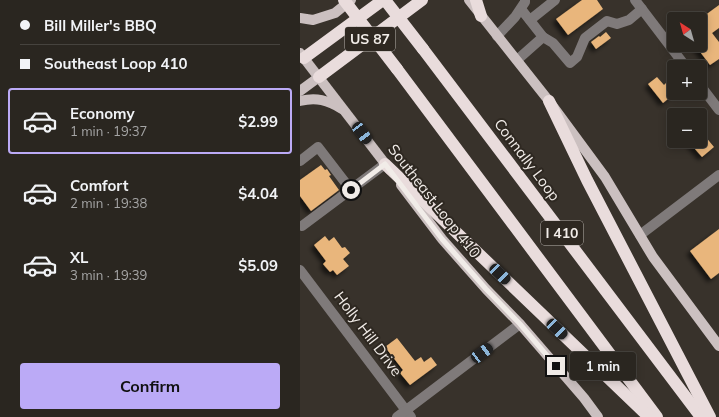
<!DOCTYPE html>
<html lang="en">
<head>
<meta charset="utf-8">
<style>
	body { margin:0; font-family:Mulish,sans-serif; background:#322e29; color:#f1f3f6; height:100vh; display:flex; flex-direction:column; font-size:15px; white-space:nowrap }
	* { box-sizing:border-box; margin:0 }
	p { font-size:13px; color:#a5a5a5 }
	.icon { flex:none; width:22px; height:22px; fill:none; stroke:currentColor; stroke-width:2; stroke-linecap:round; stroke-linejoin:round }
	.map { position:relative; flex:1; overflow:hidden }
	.side { display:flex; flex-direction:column; background:#2a2620; width:300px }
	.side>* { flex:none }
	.banner { display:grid; align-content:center; height:88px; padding:0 20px; background:#2a2620 }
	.needle { width:26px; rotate:323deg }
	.tools { position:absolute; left:367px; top:12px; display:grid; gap:8px }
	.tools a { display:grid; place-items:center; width:40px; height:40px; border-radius:4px; background:#2a2620; box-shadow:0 2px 10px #0003,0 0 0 1px #46433e; font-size:20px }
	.end { position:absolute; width:18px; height:18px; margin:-9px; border:5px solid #f1ece8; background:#111; box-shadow:0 0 0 2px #111 }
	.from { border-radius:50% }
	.bubble { position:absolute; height:28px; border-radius:4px; background:#2a2620; box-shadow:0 2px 10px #0003,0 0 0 1px #46433e; font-size:13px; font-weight:700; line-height:28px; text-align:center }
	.car { position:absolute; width:12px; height:24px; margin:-12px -6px; border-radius:5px; box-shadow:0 0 3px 1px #0007; background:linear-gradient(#222 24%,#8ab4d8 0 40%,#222 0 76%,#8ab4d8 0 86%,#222 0) }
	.banner b { display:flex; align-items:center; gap:14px; height:38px; font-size:15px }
	.banner b+b { border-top:1px solid #46433e }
	.banner i { width:10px; height:10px; background:#f1f3f6 }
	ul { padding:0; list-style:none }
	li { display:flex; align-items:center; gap:12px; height:66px; margin:0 8px 6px; padding:0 12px; border:2px solid transparent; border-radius:4px }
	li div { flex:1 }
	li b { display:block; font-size:15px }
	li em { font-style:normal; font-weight:700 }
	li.on { border-color:#bbaaf6 }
	li>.icon { width:36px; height:36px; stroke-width:1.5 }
	.action { display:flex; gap:8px; margin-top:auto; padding:8px 20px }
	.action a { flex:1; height:46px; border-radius:4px; background:#bbaaf6; color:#111; font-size:16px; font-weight:700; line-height:46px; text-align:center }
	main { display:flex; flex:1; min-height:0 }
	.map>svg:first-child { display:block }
	.building { fill:#e9b67b; filter:url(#shadow) }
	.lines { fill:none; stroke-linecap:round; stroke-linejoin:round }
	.minor { stroke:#7f7a7a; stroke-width:10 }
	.major { stroke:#cbc0c0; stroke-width:10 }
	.highway { stroke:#e9dcdc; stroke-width:12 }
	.highway-bridge { stroke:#e9dcdc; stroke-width:12 }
	.route { stroke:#f1ece8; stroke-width:5 }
	.labels { text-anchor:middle; stroke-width:4; stroke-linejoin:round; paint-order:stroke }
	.shield { fill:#2e2821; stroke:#b6b1ac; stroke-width:1 }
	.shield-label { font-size:14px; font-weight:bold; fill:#f1ece8 }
	.street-label { font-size:15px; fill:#f1ece8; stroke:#2e2821 }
</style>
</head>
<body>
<main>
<section class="side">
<div class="banner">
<b><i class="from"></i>Bill Miller's BBQ</b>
<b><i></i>Southeast Loop 410</b>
</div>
<ul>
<li class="on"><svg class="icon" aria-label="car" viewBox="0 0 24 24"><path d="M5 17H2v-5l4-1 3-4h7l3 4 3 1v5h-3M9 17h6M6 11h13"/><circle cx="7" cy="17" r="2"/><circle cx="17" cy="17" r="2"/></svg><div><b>Economy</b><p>1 min · 19:37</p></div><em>$2.99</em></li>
<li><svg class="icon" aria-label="car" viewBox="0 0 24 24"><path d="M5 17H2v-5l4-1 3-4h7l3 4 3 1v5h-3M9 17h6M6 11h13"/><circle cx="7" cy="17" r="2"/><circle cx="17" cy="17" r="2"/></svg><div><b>Comfort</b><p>2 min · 19:38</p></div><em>$4.04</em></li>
<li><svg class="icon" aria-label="car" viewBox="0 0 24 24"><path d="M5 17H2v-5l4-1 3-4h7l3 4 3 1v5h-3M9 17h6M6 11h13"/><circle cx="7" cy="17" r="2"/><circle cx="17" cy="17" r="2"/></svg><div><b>XL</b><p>3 min · 19:39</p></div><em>$5.09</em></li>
</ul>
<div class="action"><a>Confirm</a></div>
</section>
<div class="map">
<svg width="419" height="417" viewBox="0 0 419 417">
	<defs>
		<filter id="shadow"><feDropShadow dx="-3.5" dy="3.5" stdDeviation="2" flood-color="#0009"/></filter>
	</defs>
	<rect width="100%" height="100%" fill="#38322b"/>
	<g class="building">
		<path d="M 282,0 L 297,0 L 303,9 L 268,35 L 256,19 Z"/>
		<path d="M 419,5 L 419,28 L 412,33 L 419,42 L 419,59 L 410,65 L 395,45 L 400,45 L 400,19 Z"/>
		<path d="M 306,32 L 311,38 L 296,49 L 291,42 L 299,36 L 300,37 Z"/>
		<path d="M 357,77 L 364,85 L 366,83 L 374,94 L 363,103 L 348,84 Z"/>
		<path d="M 400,130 L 414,147 L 402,157 L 388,141 L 400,141 Z"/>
		<path d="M 21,165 L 25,170 L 27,169 L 31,175 L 29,176 L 39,190 L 11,211 L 0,196 L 0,180 Z"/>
		<path d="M 419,229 L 419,273 L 411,279 L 390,251 Z"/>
		<path d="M 25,236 L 29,241 L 34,237 L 42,248 L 45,247 L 50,253 L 43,259 L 49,266 L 37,275 L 33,270 L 30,272 L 23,264 L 26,261 L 14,245 Z"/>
		<path d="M 97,338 L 115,361 L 121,357 L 124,362 L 131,357 L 137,365 L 110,385 L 100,373 L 103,370 L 85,347 Z"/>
	</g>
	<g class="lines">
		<g class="minor">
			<path d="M 335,0 L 386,67"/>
			<path d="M 230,20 L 255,0"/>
			<path d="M 197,36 L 215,17 L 225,2 L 225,0"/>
			<path d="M 243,37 L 253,43 L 270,63 L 277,57 L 285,38 L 307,21 L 317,24 L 329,20 L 342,9"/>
			<path d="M 217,60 L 243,37 L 221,9"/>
			<path d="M 400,85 L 419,110"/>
			<path d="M 0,161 L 18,147 L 51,190"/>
			<path d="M 2,226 L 85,164"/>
			<path d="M 340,235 L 419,175"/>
			<path d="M 0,270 L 111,417"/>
			<path d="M 97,417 L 220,324"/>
		</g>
		<g class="major">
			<path d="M 169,0 L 249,101 L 305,177 L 353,257 L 419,346"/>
			<path d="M 0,18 L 13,20 L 35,13 L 51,0"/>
			<path d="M 0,53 L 90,170"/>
			<path d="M 0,91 L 19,77"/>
			<path d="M 0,101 C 16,97 28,100 42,109"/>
			<path d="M 101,185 L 142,239 L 186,289 L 220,324 L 284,398 L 298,417"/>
		</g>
		<g class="highway">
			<path d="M 176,0 L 181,16"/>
			<path d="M 123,49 L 401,417"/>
			<path d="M 4,58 L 83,0"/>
			<path d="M 97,69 L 357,417"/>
			<path d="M 19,77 L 122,0"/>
			<path d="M 249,101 L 287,180 L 410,417"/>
			<path d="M 85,164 L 349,417"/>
		</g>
		<g class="highway-bridge">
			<path d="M 44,0 L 97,69"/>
			<path d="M 85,0 L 123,49"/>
		</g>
	</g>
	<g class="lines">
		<path class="route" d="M 51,190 L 85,164 L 142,239 L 186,289 L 220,324 L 256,366"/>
	</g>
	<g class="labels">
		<g class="shield">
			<rect x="45" y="27" width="50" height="24" rx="3"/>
			<rect x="241" y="221" width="42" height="24" rx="3"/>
		</g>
		<g class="shield-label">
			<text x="70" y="44">US 87</text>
			<text x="262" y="238">I 410</text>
		</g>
		<g class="street-label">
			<text transform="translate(227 160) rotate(53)" y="5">Connally Loop</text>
			<text transform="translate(134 201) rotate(52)" y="5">Southeast Loop 410</text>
			<text transform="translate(68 334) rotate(53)" y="5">Holly Hill Drive</text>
		</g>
	</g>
</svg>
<div class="tools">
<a><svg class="needle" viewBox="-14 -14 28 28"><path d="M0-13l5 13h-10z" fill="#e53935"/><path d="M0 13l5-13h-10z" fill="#a5a5a5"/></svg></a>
<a>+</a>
<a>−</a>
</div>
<i class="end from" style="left:51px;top:190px"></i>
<i class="end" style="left:256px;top:366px"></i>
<div class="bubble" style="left:270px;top:352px;width:66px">1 min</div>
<i class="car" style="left:62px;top:133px;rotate:143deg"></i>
<i class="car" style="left:200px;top:274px;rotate:134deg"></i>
<i class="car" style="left:257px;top:329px;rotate:134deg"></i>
<i class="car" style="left:182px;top:353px;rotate:53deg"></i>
</div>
</main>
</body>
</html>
